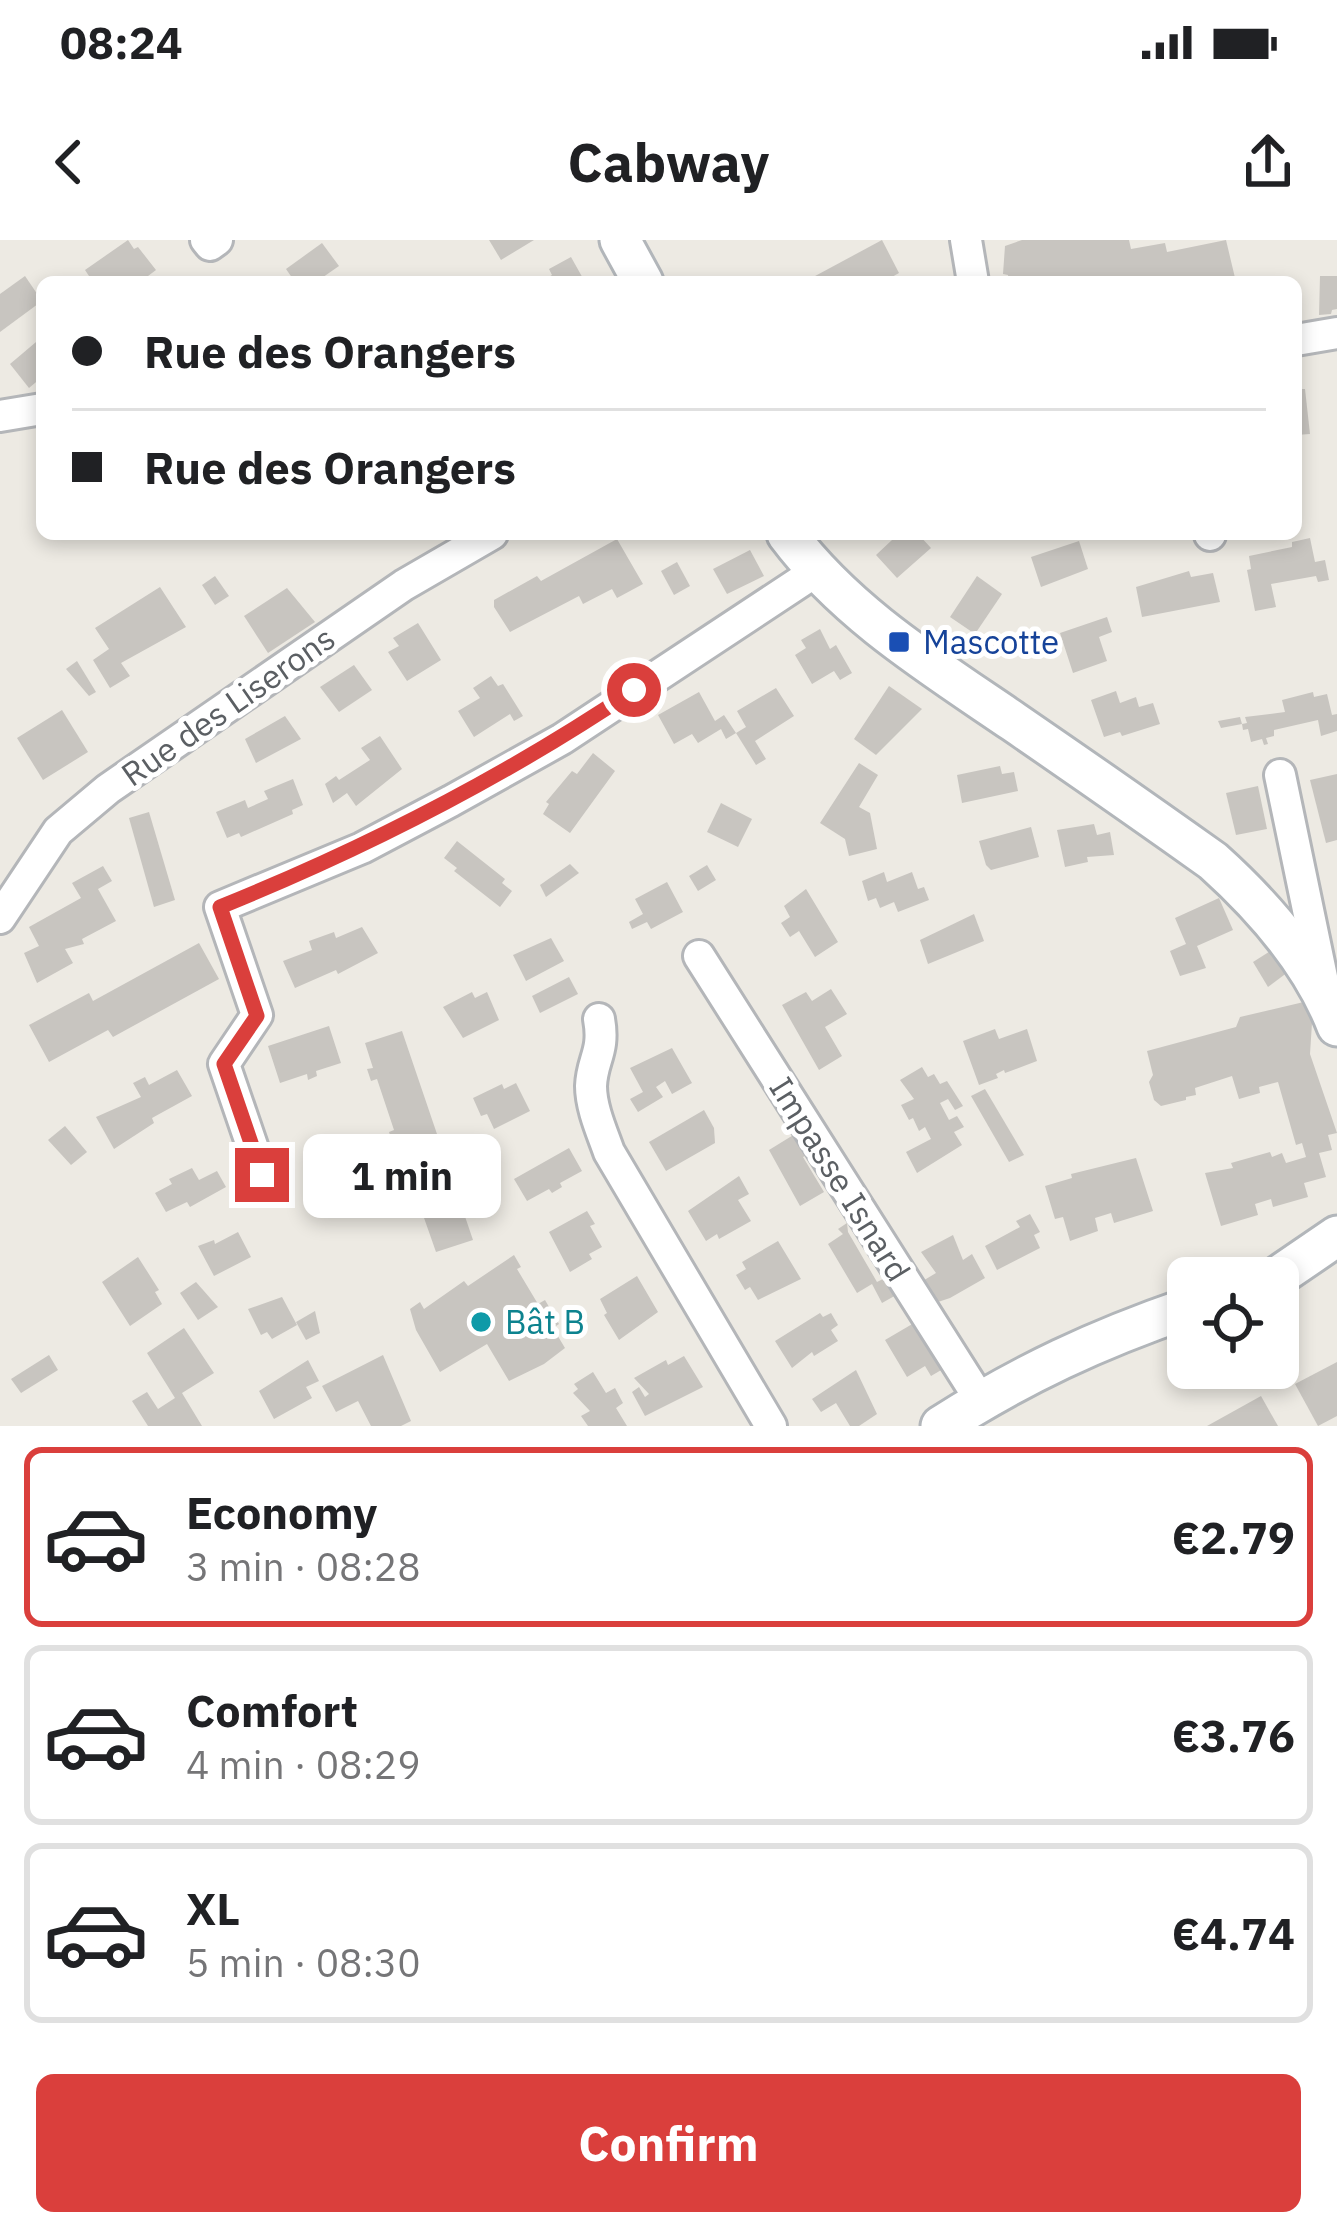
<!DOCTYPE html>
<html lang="en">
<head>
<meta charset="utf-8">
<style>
	body { margin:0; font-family:"IBM Plex Sans",sans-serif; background:#f6f6f6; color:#202124; height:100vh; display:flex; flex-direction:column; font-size:45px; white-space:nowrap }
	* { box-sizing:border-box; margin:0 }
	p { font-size:39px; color:#757577 }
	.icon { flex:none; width:66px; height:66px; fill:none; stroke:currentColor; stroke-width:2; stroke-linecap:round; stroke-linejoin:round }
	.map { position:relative; height:1186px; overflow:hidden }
	.drawer { display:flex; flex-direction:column; background:#fff; flex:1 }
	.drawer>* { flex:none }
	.banner { position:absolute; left:36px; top:36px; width:1266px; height:264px; border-radius:18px; box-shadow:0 6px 18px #0003; display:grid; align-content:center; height:264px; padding:0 36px; background:#fff }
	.tools { position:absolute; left:1167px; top:1017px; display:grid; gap:24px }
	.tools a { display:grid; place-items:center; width:132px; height:132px; border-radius:18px; background:#fff; box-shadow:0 6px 18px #0003; font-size:60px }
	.end { position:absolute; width:54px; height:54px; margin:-27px; border:15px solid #da3f3c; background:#fff; box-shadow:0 0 0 6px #fff }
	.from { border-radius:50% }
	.bubble { position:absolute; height:84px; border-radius:18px; background:#fff; box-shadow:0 6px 18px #0003; font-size:39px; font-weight:700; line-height:84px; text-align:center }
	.banner b { display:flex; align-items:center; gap:42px; height:114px; font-size:45px }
	.banner b+b { border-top:3px solid #e0e0e0 }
	.banner i { width:30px; height:30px; background:#202124 }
	ul { padding:21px 0 0; list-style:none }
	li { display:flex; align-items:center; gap:36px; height:180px; margin:0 24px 18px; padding:0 12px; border:6px solid #e0e0e0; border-radius:18px }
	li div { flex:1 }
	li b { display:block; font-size:45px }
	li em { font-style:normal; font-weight:700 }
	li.current { border-color:#da3f3c }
	li>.icon { width:108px; height:108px; stroke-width:1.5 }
	.cta { display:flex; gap:24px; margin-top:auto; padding:24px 36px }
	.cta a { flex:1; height:138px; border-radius:18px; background:#da3f3c; color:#fff; font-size:48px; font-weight:700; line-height:138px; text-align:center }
	.status { display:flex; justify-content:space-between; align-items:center; height:84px; padding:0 60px; background:#fff; direction:ltr }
	.status svg { height:33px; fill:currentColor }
	header { display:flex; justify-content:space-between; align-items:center; height:156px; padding:0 36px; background:#fff; font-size:54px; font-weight:700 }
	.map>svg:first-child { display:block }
	.building { fill:#c8c5c0 }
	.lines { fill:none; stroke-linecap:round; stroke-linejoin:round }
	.street-casing { stroke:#b4b6b9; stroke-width:36 }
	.secondary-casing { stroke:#b2b6ba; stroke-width:45 }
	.street { stroke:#fff; stroke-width:30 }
	.secondary { stroke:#fff; stroke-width:39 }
	.route { stroke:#da3f3c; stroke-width:15 }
	.transit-dot { fill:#1a4fb4; stroke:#fff; stroke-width:4.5 }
	.culture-dot { fill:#0f9aa8; stroke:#fff; stroke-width:4.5 }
	.labels { text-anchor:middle; stroke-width:10; stroke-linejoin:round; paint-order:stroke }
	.transit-label { font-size:33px; fill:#164399; stroke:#fff; text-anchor:start }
	.street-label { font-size:33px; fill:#5b5f63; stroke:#fff }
	.culture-label { font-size:33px; fill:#0d838f; stroke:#fff; text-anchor:start }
</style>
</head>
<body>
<div class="status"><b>08:24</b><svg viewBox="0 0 49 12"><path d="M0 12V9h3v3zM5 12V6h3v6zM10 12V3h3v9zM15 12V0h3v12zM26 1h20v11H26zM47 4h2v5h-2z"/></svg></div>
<header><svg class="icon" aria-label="back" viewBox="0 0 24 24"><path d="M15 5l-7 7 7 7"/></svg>Cabway<svg class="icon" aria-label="share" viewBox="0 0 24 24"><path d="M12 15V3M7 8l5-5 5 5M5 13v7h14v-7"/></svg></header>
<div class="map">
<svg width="1337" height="1186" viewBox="0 0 1337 1186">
	<rect width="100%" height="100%" fill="#edeae3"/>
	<g class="building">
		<path d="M 128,0 L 134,9 L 138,7 L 156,30 L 140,42 L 126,42 L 123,38 L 118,42 L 93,42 L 85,30 Z"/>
		<path d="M 489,0 L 534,0 L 501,20 Z"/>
		<path d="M 882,0 L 899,33 L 883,42 L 804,42 Z"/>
		<path d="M 1022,0 L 1129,0 L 1131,9 L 1165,3 L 1167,12 L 1226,0 L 1236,42 L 1009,42 L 1008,35 L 1003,34 L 1005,6 Z"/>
		<path d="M 322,3 L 339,26 L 316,42 L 295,42 L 286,29 Z"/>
		<path d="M 571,17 L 585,42 L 540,42 L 552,35 L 549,29 Z"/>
		<path d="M 25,36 L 42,61 L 0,92 L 0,54 Z"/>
		<path d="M 1320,36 L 1337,36 L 1337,69 L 1332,70 L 1331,74 L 1319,75 Z"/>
		<path d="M 42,97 L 42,137 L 29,148 L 10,124 Z"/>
		<path d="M 1296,149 L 1305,149 L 1310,194 L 1296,195 Z"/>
		<path d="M 893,294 L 918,294 L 931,308 L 897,338 L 876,315 L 892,300 Z"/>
		<path d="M 1310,298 L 1315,322 L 1325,320 L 1329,340 L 1318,342 L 1316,336 L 1271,344 L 1276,367 L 1255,371 L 1247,330 L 1251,329 L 1249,316 L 1292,307 L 1292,302 Z"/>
		<path d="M 617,299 L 643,344 L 617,358 L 612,349 L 583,364 L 579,356 L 510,392 L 494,367 L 494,360 L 537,336 L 541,341 Z"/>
		<path d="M 1079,301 L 1088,329 L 1041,347 L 1031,317 Z"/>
		<path d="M 750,310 L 764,336 L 727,354 L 713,329 Z"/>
		<path d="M 677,322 L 690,346 L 674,355 L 661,331 Z"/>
		<path d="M 1189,331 L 1191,337 L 1213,333 L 1220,362 L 1142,377 L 1136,347 Z"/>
		<path d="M 215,336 L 229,356 L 215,365 L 202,345 Z"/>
		<path d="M 977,336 L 1002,354 L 975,394 L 950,377 Z"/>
		<path d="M 160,347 L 186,387 L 121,423 L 130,436 L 110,448 L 93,420 L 109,409 L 95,388 Z"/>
		<path d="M 287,348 L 315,382 L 268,413 L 244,376 Z"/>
		<path d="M 1107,377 L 1112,392 L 1099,397 L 1107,421 L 1073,433 L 1060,393 Z"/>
		<path d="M 418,383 L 441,420 L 407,441 L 388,412 L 399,406 L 393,398 Z"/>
		<path d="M 820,389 L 830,409 L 836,405 L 852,433 L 840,440 L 834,431 L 812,444 L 795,415 L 806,408 L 801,400 Z"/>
		<path d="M 77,421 L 96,452 L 89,456 L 66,429 Z"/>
		<path d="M 354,425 L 372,450 L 339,472 L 320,447 Z"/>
		<path d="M 491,436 L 498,446 L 503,444 L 523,476 L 514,481 L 510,474 L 474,497 L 458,471 L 480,458 L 473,448 Z"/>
		<path d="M 889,446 L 922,469 L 876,515 L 854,499 Z"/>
		<path d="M 776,448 L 794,476 L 755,501 L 766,519 L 756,525 L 736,493 L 746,487 L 737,471 Z"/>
		<path d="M 1116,451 L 1120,463 L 1136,457 L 1139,467 L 1153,463 L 1160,484 L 1122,496 L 1120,492 L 1104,497 L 1091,460 Z"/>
		<path d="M 699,452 L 715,481 L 724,475 L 736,493 L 726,499 L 721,489 L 698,503 L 692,494 L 674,504 L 658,475 Z"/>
		<path d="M 1313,452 L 1314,457 L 1327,454 L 1332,475 L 1337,474 L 1337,491 L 1321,496 L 1318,480 L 1274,490 L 1274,496 L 1266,498 L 1268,504 L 1264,505 L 1262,499 L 1251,502 L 1248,489 L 1243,490 L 1242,484 L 1221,488 L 1218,481 L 1240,477 L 1242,484 L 1247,483 L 1245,477 L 1285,472 L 1282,460 Z"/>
		<path d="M 62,470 L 88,512 L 43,540 L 17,498 Z"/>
		<path d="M 285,476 L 301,499 L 256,523 L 245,499 Z"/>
		<path d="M 380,496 L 402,529 L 356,566 L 347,553 L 333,563 L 325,544 L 336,536 L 339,540 L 370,520 L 361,508 Z"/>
		<path d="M 593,513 L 615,531 L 570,593 L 543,574 L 549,564 L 546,562 L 572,531 L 577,534 Z"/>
		<path d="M 859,523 L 878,535 L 859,567 L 870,573 L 877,609 L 849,616 L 845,599 L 820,583 Z"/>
		<path d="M 1000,526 L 1002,534 L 1014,532 L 1018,551 L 962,563 L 957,535 Z"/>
		<path d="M 1337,534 L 1337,600 L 1326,603 L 1310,540 Z"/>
		<path d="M 293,539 L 303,565 L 292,570 L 293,574 L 241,597 L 239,593 L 227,598 L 216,572 L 245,560 L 248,568 L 268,559 L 264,551 Z"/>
		<path d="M 1258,546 L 1267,589 L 1236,595 L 1226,553 Z"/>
		<path d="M 721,563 L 752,579 L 738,607 L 707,592 Z"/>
		<path d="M 149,572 L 175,660 L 154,667 L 129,578 Z"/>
		<path d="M 1094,584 L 1097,595 L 1110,592 L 1114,615 L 1087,617 L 1088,622 L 1065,627 L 1057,590 Z"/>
		<path d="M 1031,587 L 1039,617 L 991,630 L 986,625 L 979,601 Z"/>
		<path d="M 457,601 L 505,639 L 502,643 L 512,651 L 500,667 L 454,631 L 457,628 L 444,618 Z"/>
		<path d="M 570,624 L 579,633 L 546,657 L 540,645 Z"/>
		<path d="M 707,625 L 716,640 L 698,651 L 689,636 Z"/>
		<path d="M 103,626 L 112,641 L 98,649 L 116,681 L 82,699 L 84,704 L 65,709 L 73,723 L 37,743 L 24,713 L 39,706 L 29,687 L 81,658 L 72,643 Z"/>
		<path d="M 884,632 L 887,642 L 912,632 L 918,649 L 924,647 L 929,660 L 898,672 L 894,662 L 880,668 L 876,658 L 868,661 L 862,641 Z"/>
		<path d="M 667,642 L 683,672 L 651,689 L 647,682 L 632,689 L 629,682 L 643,674 L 635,659 Z"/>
		<path d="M 806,649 L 838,702 L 815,717 L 799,691 L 790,697 L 781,683 L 790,677 L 784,666 Z"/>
		<path d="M 1219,658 L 1233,690 L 1197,706 L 1206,728 L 1180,736 L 1170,711 L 1186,704 L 1175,678 Z"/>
		<path d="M 974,674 L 984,701 L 928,724 L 920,700 Z"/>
		<path d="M 362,687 L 378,713 L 338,734 L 336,730 L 295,748 L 283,721 L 312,710 L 309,701 L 334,692 L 336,698 Z"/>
		<path d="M 551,698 L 564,721 L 526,741 L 513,715 Z"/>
		<path d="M 199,703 L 219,739 L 113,797 L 108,790 L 49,822 L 29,785 L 89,753 L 93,761 Z"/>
		<path d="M 1272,710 L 1288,732 L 1268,747 L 1253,722 Z"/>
		<path d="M 569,737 L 578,754 L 540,773 L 532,756 Z"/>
		<path d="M 831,749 L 847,774 L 825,787 L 842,816 L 819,830 L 782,765 L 806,752 L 812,761 Z"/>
		<path d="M 472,752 L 475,758 L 487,752 L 499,780 L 463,798 L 443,767 Z"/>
		<path d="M 1308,761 L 1312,783 L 1310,814 L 1337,893 L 1328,895 L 1332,910 L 1319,913 L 1326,937 L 1304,943 L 1308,957 L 1273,967 L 1271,959 L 1255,964 L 1258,975 L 1221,986 L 1205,933 L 1233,928 L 1231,923 L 1270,912 L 1272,917 L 1282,913 L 1286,923 L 1306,917 L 1302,903 L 1296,905 L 1278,842 L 1259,847 L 1260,853 L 1239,859 L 1232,836 L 1195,848 L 1196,855 L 1186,857 L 1186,860 L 1161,866 L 1154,860 L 1149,842 L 1153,835 L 1147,811 L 1236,787 L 1240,777 Z"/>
		<path d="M 329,786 L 341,823 L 316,831 L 317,836 L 308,840 L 307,834 L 280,843 L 268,806 Z"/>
		<path d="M 995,789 L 999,799 L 1027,789 L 1037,821 L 1005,833 L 1004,830 L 996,834 L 998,838 L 979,845 L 963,801 Z"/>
		<path d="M 402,791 L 473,1000 L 436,1012 L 423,975 L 417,976 L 413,965 L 419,963 L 397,900 L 392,902 L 389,892 L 394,890 L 377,839 L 371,841 L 367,829 L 373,828 L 365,803 Z"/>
		<path d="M 672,808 L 692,843 L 672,854 L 665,841 L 656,847 L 663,857 L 638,872 L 630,859 L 643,852 L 630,828 Z"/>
		<path d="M 922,827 L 928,837 L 934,834 L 940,844 L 947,841 L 963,866 L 955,870 L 948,859 L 940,863 L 949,880 L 957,876 L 964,887 L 954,892 L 962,905 L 917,933 L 906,912 L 931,899 L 925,887 L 919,891 L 913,878 L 909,880 L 901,865 L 914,859 L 900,840 Z"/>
		<path d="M 177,830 L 192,856 L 152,878 L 154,883 L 114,909 L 96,877 L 141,857 L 133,843 L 145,837 L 149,845 Z"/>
		<path d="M 516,843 L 530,871 L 494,889 L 487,874 L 481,876 L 473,858 L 502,844 L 504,849 Z"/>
		<path d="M 985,849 L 1024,915 L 1009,922 L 971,856 Z"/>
		<path d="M 704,870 L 714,888 L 715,903 L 666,931 L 649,902 Z"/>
		<path d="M 65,886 L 87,912 L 71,925 L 48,900 Z"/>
		<path d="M 795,894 L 807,915 L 803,917 L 824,952 L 800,966 L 769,910 Z"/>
		<path d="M 569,908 L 582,931 L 560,943 L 562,947 L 552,953 L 549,949 L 527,961 L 514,939 Z"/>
		<path d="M 1136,918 L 1153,971 L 1114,983 L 1111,973 L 1095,978 L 1098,991 L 1070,1001 L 1063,977 L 1055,979 L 1045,946 L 1072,938 L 1071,934 Z"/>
		<path d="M 192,928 L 199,940 L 217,931 L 226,947 L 190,967 L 187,962 L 166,972 L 155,953 L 172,944 L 169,939 Z"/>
		<path d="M 739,936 L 749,954 L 738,960 L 751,981 L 719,999 L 717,994 L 706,1001 L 688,971 Z"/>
		<path d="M 587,971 L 595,984 L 590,986 L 602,1007 L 589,1014 L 592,1019 L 570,1032 L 549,992 Z"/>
		<path d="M 1030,974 L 1040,992 L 1034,995 L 1040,1008 L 997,1030 L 985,1006 L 1020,987 L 1016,981 Z"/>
		<path d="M 847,983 L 848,992 L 877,1042 L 893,1034 L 905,1050 L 882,1063 L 872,1044 L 857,1053 L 828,1004 L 843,994 L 838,989 Z"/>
		<path d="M 238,992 L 251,1017 L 214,1036 L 198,1006 L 214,1000 L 215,1004 Z"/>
		<path d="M 953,995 L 963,1020 L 972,1014 L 985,1038 L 950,1058 L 938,1062 L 935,1056 L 926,1060 L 916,1045 L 936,1033 L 921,1012 Z"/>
		<path d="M 778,1001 L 801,1039 L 758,1060 L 750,1047 L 745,1050 L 736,1035 L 746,1029 L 742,1022 Z"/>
		<path d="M 514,1015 L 521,1027 L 517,1029 L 538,1064 L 545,1060 L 559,1084 L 553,1088 L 565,1108 L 544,1124 L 509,1141 L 487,1104 L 440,1132 L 416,1090 L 410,1069 L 420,1062 L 424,1069 L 464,1041 L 468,1046 Z"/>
		<path d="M 138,1017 L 159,1050 L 155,1052 L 162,1064 L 130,1086 L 102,1042 Z"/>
		<path d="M 637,1036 L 658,1072 L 619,1100 L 604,1075 L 607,1073 L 600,1059 Z"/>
		<path d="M 196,1042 L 218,1067 L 198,1080 L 180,1053 Z"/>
		<path d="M 282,1057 L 297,1085 L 272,1099 L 267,1092 L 261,1095 L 248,1069 Z"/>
		<path d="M 315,1071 L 320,1093 L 306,1100 L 296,1082 Z"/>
		<path d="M 820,1073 L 823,1077 L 831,1073 L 838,1085 L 831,1090 L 838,1101 L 814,1116 L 812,1112 L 792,1128 L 775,1101 Z"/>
		<path d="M 914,1083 L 936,1120 L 942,1117 L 948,1126 L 931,1136 L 925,1126 L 907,1137 L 885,1100 Z"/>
		<path d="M 184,1088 L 214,1133 L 182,1153 L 202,1186 L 148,1186 L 132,1161 L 147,1152 L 158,1169 L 175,1158 L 147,1113 Z"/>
		<path d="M 49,1115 L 58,1130 L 21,1153 L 11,1139 Z"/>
		<path d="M 383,1115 L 411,1181 L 401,1186 L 371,1186 L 358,1161 L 336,1172 L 322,1146 Z"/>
		<path d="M 684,1116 L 703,1147 L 645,1176 L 632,1152 L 639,1147 L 645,1157 L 649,1154 L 634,1138 L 666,1120 L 668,1125 Z"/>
		<path d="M 308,1120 L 319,1141 L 306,1147 L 312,1158 L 274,1179 L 259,1151 Z"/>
		<path d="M 1337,1122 L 1337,1176 L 1318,1186 L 1295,1144 Z"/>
		<path d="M 856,1130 L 877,1174 L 859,1186 L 850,1186 L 836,1163 L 821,1172 L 812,1159 Z"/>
		<path d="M 593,1132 L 606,1153 L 615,1148 L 623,1163 L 616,1168 L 627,1186 L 588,1186 L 581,1176 L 590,1171 L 573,1153 L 578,1149 L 574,1144 Z"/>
		<path d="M 1261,1156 L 1278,1186 L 1207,1186 Z"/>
	</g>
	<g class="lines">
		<g class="street-casing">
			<g id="street">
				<path d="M 206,0 L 210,5 L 217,0"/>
				<path d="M 966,0 L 973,42"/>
				<path d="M 1296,100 L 1337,93"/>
				<path d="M 0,176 L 42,169"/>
				<path d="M 1210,294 L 1210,295"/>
				<path d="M 1280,535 L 1323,742"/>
				<path d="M 0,678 L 58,591 L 108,549 L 404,345 L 492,294"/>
				<path d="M 699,716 L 981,1161"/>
				<path d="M 599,779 C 605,812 592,819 591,846 C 591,868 602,892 609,912 L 771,1186"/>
				<path d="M 262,935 L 224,824 L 257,775 L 220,667 L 362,608 L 451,561 L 562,499 L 815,332"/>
			</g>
		</g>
		<g class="secondary-casing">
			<g id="secondary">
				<path d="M 620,0 L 643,42"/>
				<path d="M 787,294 C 847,374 932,426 1014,482 C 1081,528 1147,574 1213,621 C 1263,666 1312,721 1337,786"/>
				<path d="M 1277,1037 L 1337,996"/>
				<path d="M 941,1186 C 1022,1134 1098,1099 1188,1068"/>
			</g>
		</g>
		<use href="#street" class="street"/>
		<use href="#secondary" class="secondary"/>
	</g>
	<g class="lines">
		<path class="route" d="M 262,935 L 224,824 L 257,776 L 220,667 C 366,608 503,538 634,450"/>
	</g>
	<rect class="transit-dot" x="887" y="390" width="24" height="24" rx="6"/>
	<circle class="culture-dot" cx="481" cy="1082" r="12"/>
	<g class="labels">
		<g class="transit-label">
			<text x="923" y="414">Mascotte</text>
		</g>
		<g class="street-label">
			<text transform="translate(228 466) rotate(-35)" y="12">Rue des Liserons</text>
			<text transform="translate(840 939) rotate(58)" y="12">Impasse Isnard</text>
		</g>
		<g class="culture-label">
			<text x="505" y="1094">Bât B</text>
		</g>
	</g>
</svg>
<div class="tools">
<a><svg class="icon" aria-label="locate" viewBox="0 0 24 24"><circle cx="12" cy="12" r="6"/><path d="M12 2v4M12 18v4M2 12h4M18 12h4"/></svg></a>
</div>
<i class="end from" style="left:634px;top:450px"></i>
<i class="end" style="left:262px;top:935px"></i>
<div class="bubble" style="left:303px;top:894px;width:198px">1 min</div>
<div class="banner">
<b><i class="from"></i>Rue des Orangers</b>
<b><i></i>Rue des Orangers</b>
</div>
</div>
<section class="drawer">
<ul>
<li class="current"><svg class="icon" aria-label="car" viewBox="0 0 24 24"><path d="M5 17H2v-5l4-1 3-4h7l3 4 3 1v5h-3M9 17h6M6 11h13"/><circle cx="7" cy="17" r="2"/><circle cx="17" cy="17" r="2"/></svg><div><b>Economy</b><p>3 min · 08:28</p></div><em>€2.79</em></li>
<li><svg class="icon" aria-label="car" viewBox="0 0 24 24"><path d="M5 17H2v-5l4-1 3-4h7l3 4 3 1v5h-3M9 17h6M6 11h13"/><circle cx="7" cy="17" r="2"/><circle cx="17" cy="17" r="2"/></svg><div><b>Comfort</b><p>4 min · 08:29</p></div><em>€3.76</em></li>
<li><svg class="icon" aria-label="car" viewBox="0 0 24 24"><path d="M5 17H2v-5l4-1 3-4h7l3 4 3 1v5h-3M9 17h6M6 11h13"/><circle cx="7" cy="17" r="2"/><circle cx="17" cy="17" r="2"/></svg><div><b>XL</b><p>5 min · 08:30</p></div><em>€4.74</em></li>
</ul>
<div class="cta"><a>Confirm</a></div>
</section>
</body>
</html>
